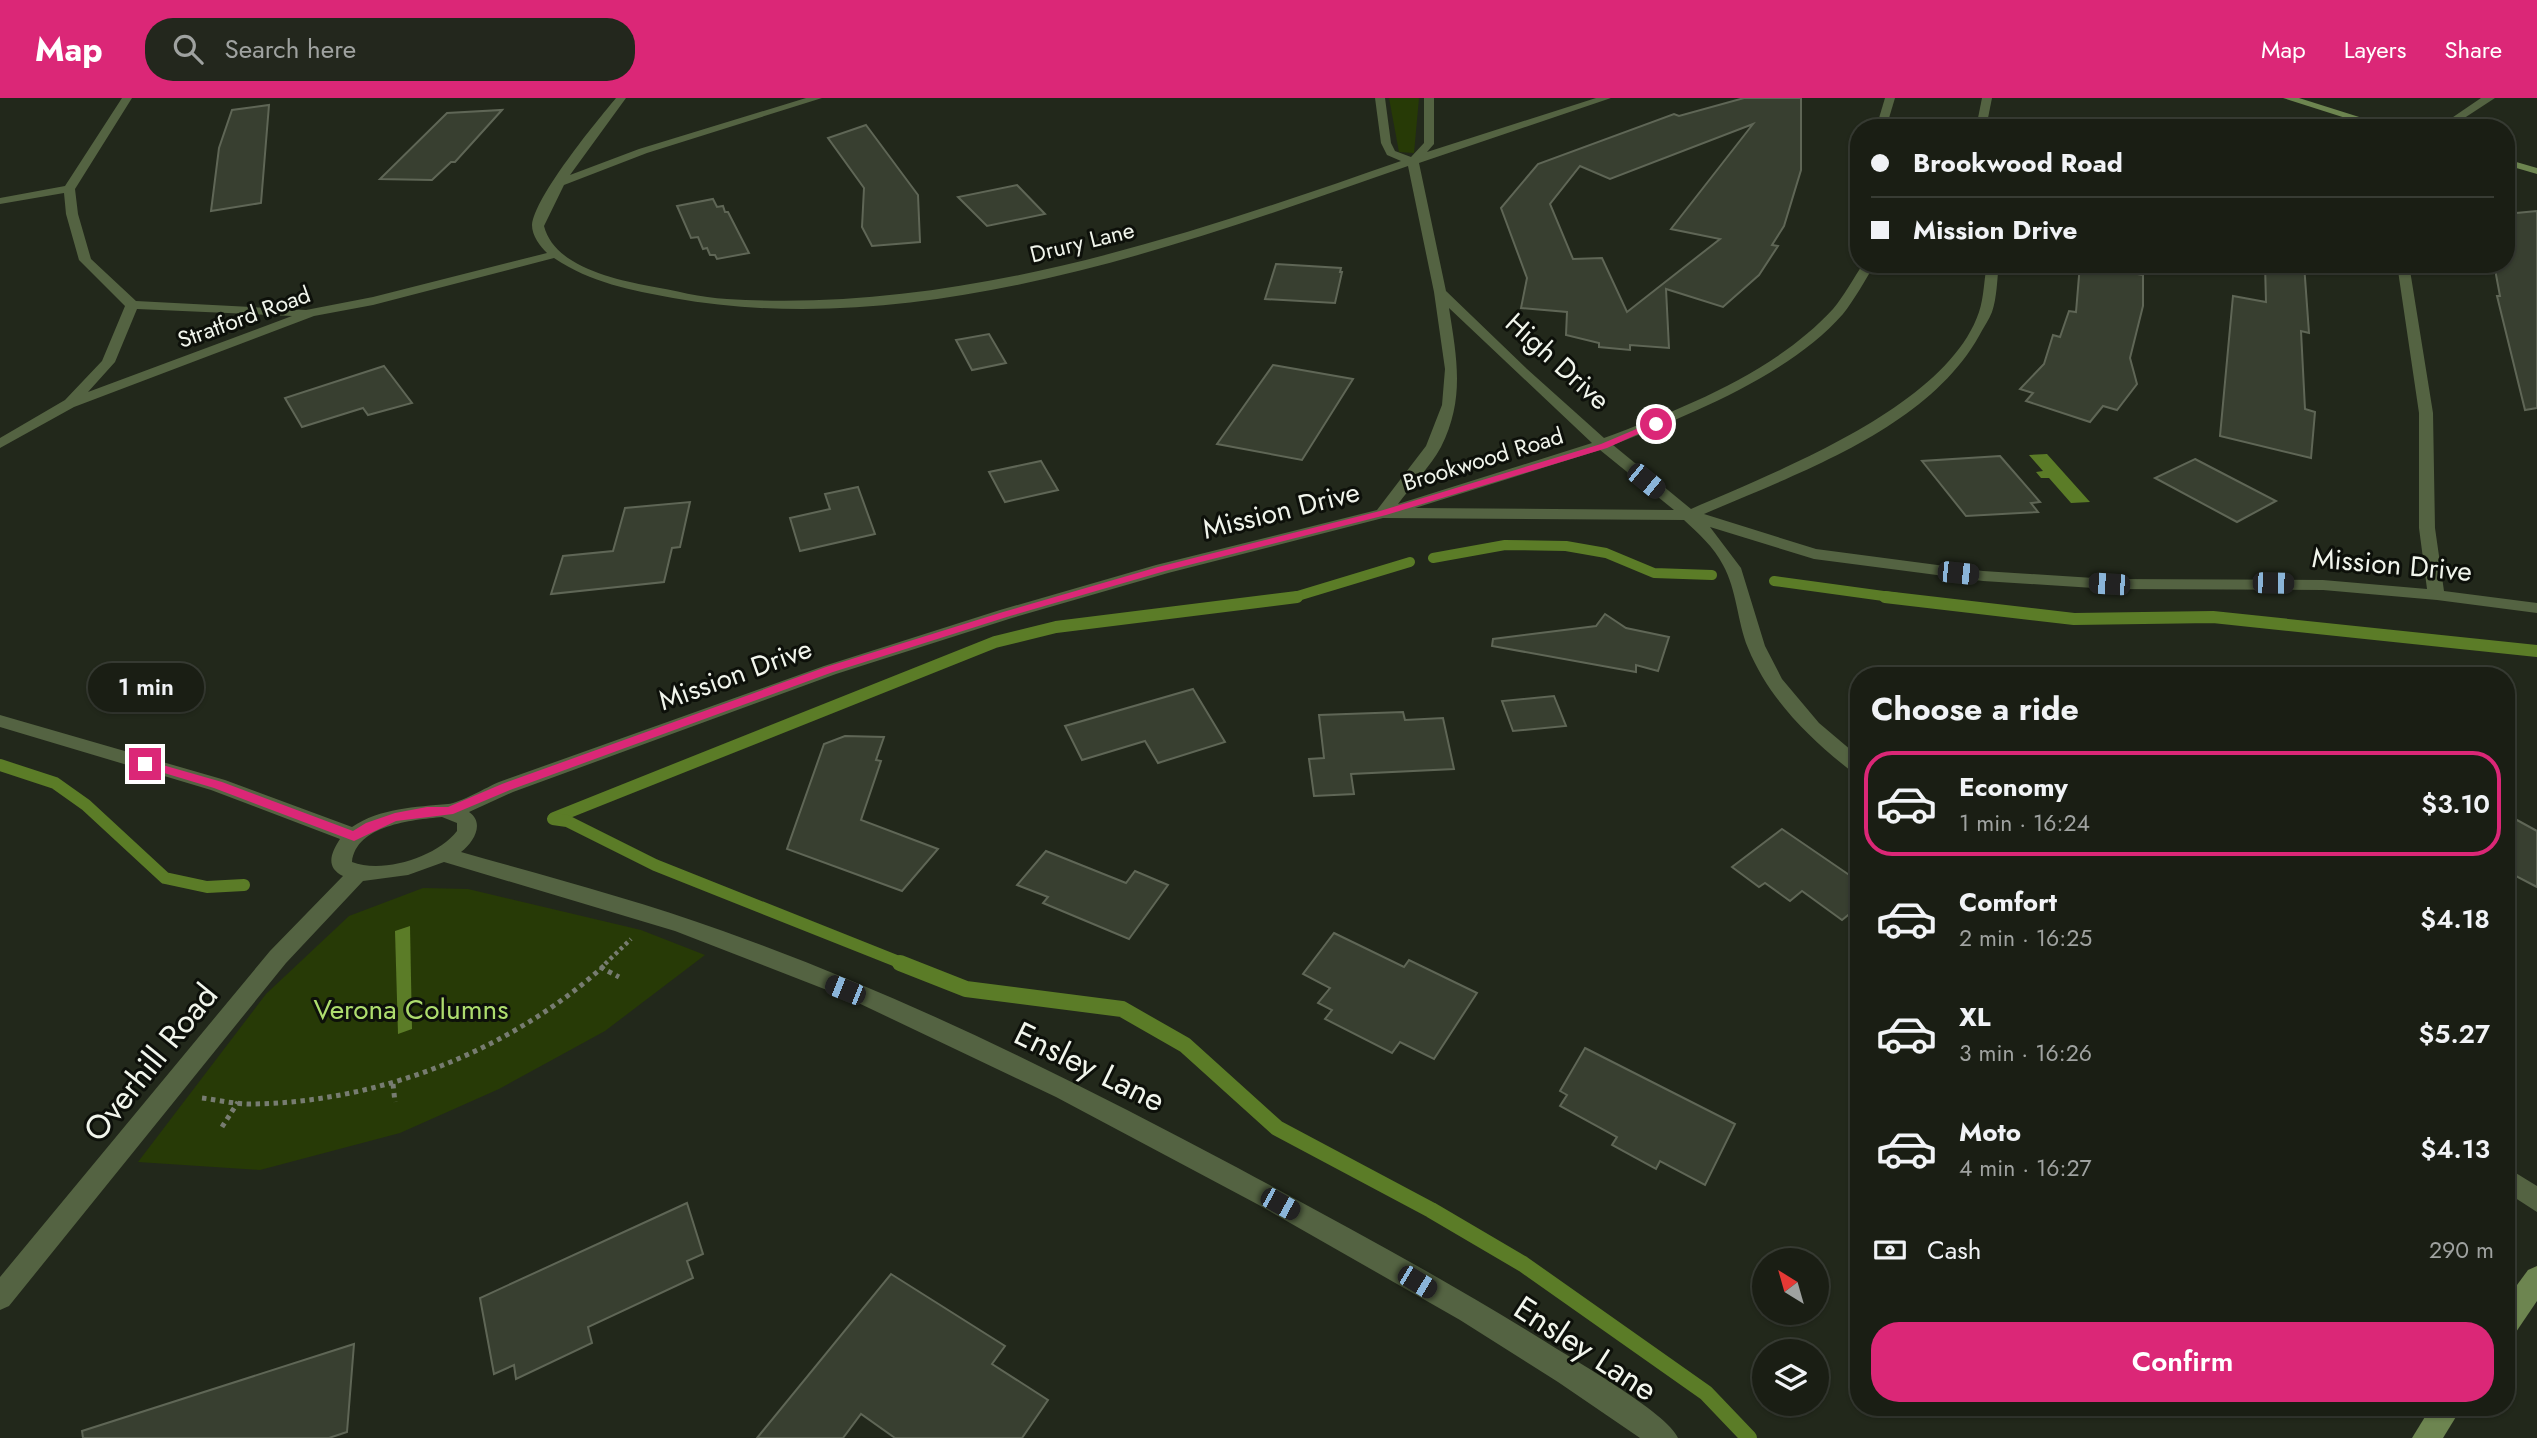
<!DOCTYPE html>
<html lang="en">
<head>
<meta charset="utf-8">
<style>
	body { margin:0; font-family:Jost,sans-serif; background:#23271d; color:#f1f3f6; height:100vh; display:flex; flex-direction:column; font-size:26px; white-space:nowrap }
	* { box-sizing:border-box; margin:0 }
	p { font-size:23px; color:#9fa2a0 }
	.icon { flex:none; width:38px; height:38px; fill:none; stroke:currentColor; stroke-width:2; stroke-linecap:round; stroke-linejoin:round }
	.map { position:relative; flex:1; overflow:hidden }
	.sheet { position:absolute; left:1850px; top:569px; width:665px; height:749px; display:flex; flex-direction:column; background:#1a1e14; border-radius:28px; box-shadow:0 2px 5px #0004,0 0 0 2px #383c34 }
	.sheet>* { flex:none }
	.guide { position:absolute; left:1850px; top:21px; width:665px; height:154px; border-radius:28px; box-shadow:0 2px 5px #0004,0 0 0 2px #383c34; display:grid; align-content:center; height:154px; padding:0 21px; background:#1a1e14 }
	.needle { width:46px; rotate:323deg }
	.buttons { position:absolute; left:1752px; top:1150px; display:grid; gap:14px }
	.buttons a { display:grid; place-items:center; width:77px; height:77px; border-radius:50%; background:#1a1e14; box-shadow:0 2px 5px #0004,0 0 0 2px #383c34; font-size:35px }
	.end { position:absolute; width:32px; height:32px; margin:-16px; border:9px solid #db2777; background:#fff; box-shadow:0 0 0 4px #fff }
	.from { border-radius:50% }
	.bubble { position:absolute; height:49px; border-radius:24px; background:#1a1e14; box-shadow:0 2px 5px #0004,0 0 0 2px #383c34; font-size:23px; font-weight:600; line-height:49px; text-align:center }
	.car { position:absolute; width:21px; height:42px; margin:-21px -10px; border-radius:9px; box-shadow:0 0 5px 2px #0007; background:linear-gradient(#222 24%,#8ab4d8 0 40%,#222 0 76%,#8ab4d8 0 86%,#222 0) }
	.guide b { display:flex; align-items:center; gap:24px; height:66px; font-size:26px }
	.guide b+b { border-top:2px solid #383c34 }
	.guide i { width:18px; height:18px; background:#f1f3f6 }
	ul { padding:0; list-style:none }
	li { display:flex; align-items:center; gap:21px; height:105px; margin:0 14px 10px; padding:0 7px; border:4px solid transparent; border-radius:28px }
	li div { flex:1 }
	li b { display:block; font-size:26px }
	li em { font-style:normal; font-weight:600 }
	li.selected { border-color:#db2777 }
	li>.icon { width:63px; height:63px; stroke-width:1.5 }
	h2 { padding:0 21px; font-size:32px; line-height:84px }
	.pay { display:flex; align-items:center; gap:18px; height:77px; padding:0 21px; font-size:26px }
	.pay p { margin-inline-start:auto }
	.button { display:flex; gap:14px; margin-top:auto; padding:14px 21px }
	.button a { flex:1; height:80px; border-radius:28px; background:#db2777; color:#fff; font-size:28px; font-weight:600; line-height:80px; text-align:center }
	header { display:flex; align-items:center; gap:42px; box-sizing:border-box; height:98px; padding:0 35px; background:#db2777; color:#fff }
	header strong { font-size:33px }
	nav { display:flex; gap:38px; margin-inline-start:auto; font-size:24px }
	.search { width:490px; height:63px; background:#23271d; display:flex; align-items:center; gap:18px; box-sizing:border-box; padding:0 24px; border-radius:28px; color:#9fa2a0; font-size:26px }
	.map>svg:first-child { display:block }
	.green { fill:#273a06 }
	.water { fill:#5b7c27 }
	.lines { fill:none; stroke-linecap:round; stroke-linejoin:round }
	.stream-far2 { stroke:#5b7c27; stroke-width:10 }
	.stream-far1 { stroke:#5b7c27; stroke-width:12 }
	.stream { stroke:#5b7c27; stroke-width:16 }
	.building { fill:#383f30; stroke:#5f6656; stroke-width:2; fill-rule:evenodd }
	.path-far1 { stroke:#777c71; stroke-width:4.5; stroke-dasharray:3.5 3.5; stroke-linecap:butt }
	.path { stroke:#777c71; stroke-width:5; stroke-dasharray:4.5 4.5; stroke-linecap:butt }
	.minor { fill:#546342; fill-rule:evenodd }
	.secondary { fill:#6d8550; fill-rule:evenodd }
	.route { fill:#db2777 }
	.labels { text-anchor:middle; stroke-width:6; stroke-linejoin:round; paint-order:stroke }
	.far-street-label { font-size:23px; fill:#f1f5ec; stroke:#0d100a }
	.street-label { font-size:28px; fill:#f1f5ec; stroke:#0d100a }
	.park-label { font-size:28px; fill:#aedd6e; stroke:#0d100a }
	.near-street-label { font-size:33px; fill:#f1f5ec; stroke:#0d100a }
</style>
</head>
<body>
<header>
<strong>Map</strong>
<div class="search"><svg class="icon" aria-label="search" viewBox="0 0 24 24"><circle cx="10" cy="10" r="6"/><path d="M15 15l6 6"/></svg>Search here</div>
<nav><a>Map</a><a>Layers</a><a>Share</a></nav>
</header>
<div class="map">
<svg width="2537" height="1340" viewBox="0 0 2537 1340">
	<rect width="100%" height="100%" fill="#22281b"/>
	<g class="green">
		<path d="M 1389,0 L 1419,0 L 1414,55 L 1399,54 Z"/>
		<path d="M 423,790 L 468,791 L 641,832 L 705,857 L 605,933 L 499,991 L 400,1035 L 260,1072 L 138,1064 L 266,896 L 349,818 Z"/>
	</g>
	<g class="water">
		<path d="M 2047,356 L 2090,404 L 2071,405 L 2049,380 L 2041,380 L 2036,374 L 2043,373 L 2029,357 Z"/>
		<path d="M 410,828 L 412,931 L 398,936 L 395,833 Z"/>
	</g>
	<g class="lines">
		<g class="stream-far2">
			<path d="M 1433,460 L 1505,447 L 1566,448 L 1606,455 L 1654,475 L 1712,477"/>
			<path d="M 1774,483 L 1898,500"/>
			<path d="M 1291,500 L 1410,464"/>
		</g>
		<g class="stream-far1">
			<path d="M 1885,499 L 2074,521 L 2213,519 L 2537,553"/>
			<path d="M 0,667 L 55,685 L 86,707 L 165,780 L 207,789 L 244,787"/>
			<path d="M 554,720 L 995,544 L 1056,529 L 1297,499"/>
			<path d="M 553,721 L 567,723 L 655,767 L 904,866"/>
		</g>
		<path class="stream" d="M 900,865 L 966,891 L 1122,911 L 1185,947 L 1277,1030 L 1431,1112 L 1523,1166 L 1706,1295 L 1749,1340"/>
	</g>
	<g class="building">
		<path d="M 1744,0 L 1801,0 L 1801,72 L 1784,128 L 1772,147 L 1778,148 L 1759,177 L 1723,209 L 1666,191 L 1669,250 L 1630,247 L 1630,252 L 1599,249 L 1599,245 L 1566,237 L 1567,214 L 1521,210 L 1527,180 L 1501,110 L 1538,66 L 1674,16 L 1679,18 ZM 1753,26 L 1671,131 L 1720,141 L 1627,214 L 1602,160 L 1573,161 L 1550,106 L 1580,68 L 1610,81 Z"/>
		<path d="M 269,7 L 261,105 L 211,113 L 219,50 L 232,12 Z"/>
		<path d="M 502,12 L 455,64 L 451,64 L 432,82 L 380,81 L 447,15 Z"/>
		<path d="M 866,27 L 918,97 L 920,144 L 872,148 L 862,129 L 864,90 L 828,40 Z"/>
		<path d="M 1017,87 L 1045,116 L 987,128 L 958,99 Z"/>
		<path d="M 713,101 L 717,109 L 723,108 L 725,114 L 728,114 L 749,155 L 717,161 L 715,157 L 710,157 L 707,150 L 703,151 L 698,139 L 691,140 L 677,108 Z"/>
		<path d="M 2537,113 L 2537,310 L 2525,312 L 2497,198 L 2500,198 L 2494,166 L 2506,166 L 2506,116 Z"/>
		<path d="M 1276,166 L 1341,170 L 1340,174 L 1342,174 L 1335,205 L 1265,201 Z"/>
		<path d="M 2080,166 L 2143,177 L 2143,208 L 2130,260 L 2137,286 L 2117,312 L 2103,308 L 2090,324 L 2026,303 L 2033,295 L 2020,291 L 2044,266 L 2053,237 L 2060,239 L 2069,213 L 2076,214 Z"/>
		<path d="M 2265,166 L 2304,166 L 2309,235 L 2301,233 L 2305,311 L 2315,314 L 2311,360 L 2220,338 L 2233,198 L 2266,204 Z"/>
		<path d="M 989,236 L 1006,265 L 972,272 L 956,242 Z"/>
		<path d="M 1273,267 L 1353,281 L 1302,362 L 1217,346 Z"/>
		<path d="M 384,268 L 412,305 L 368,317 L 363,310 L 302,329 L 285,300 Z"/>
		<path d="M 2000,358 L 2040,404 L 2031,405 L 2038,414 L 1966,418 L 1922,363 Z"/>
		<path d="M 2195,361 L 2276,403 L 2237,424 L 2155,380 Z"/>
		<path d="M 1041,363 L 1058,392 L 1005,404 L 989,374 Z"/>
		<path d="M 858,389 L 875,436 L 800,453 L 790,420 L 830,411 L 825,396 Z"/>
		<path d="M 690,404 L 680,449 L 672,450 L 664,484 L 551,496 L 563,458 L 613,453 L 625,410 Z"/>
		<path d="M 1605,516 L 1626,530 L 1669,539 L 1658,573 L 1636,567 L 1636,574 L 1492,548 L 1493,541 L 1596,528 Z"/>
		<path d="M 1193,591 L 1225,644 L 1158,665 L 1145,643 L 1082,662 L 1065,628 Z"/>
		<path d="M 1554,598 L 1566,628 L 1513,633 L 1502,603 Z"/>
		<path d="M 1403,614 L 1405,622 L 1443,620 L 1454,671 L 1351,676 L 1354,696 L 1314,698 L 1309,661 L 1324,660 L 1319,617 Z"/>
		<path d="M 845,638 L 884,639 L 876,662 L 881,663 L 861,722 L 938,751 L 902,793 L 787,751 L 824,646 Z"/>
		<path d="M 2506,716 L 2537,733 L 2537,789 L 2506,773 Z"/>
		<path d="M 1782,731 L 1858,783 L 1858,809 L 1842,822 L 1802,793 L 1790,803 L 1765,785 L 1759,789 L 1732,769 Z"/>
		<path d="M 1046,753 L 1126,785 L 1135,773 L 1168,787 L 1129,841 L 1043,805 L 1048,799 L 1017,787 Z"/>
		<path d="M 1334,835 L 1404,869 L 1409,862 L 1477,895 L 1434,961 L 1400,944 L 1392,955 L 1325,921 L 1332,912 L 1318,905 L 1330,890 L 1303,876 Z"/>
		<path d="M 1585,950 L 1735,1026 L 1705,1087 L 1660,1063 L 1656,1071 L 1612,1047 L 1617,1039 L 1560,1008 L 1567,997 L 1560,993 Z"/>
		<path d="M 687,1105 L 703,1156 L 687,1163 L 693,1180 L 588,1229 L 592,1245 L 516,1281 L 514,1267 L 494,1276 L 480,1200 Z"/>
		<path d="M 891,1176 L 1005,1248 L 992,1266 L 1048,1302 L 1022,1340 L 895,1340 L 861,1316 L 843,1340 L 757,1340 Z"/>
		<path d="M 354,1246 L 347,1334 L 329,1340 L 83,1340 L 82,1333 Z"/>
	</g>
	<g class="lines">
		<path class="path-far1" d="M 605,866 L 631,841"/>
		<g class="path">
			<path d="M 600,869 L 619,879"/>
			<path d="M 393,986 L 395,1004"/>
			<path d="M 202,1000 C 218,1002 234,1006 250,1006 C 378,1005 513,952 607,865"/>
			<path d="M 222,1029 L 238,1004"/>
		</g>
		<g class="minor">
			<path d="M 122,0 L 132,0 L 75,91 L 78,116 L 91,161 L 136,203 L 306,212 L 373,199 L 547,155 C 540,148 532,138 532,127 C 535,98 596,24 616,0 L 626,0 L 570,77 L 639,51 L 806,0 L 822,0 L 647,55 L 564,87 L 544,128 C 554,168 613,181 649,188 C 674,192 701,200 727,201 C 961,215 1183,139 1401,63 L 1387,57 L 1381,45 L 1375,0 L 1385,0 L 1391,45 L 1395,53 L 1411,59 L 1424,45 L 1424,0 L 1434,0 L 1434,46 L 1427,54 L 1596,0 L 1611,0 L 1419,65 L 1446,193 L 1527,271 L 1604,340 C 1684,310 1774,275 1833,211 C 1844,198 1853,181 1863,166 L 1875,166 C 1865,182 1855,201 1843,216 C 1790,277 1687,318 1613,347 L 1691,411 C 1777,373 1947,309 1979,214 C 1984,199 1984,181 1987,166 L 1999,166 C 1997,181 1997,200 1992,214 C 1989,222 1983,230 1979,238 C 1927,331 1796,376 1704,416 L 1816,451 L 1983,473 L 2109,481 L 2323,482 L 2427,491 L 2419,430 L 2419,315 L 2397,166 L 2409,166 L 2433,315 L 2435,430 L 2444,493 L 2537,505 L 2537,515 L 2437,502 L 2323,492 L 2109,491 L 1983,483 L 1814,461 L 1710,429 L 1741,470 L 1765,548 L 1782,581 L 1819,625 L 1858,658 L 1858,675 L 1851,673 C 1808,639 1769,601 1748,550 C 1737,523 1737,492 1723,467 C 1714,449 1698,435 1684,422 L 1383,420 L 1168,475 L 1012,520 L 836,576 L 513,694 L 469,714 C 485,725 474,744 461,754 C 549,779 637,802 723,833 C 901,896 1071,981 1238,1070 C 1340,1125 1443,1180 1541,1241 C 1569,1259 1668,1315 1678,1340 L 1640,1340 L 1558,1284 L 1460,1222 L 1257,1106 L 1056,999 L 850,901 L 675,833 L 444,764 L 408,777 L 363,783 L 286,865 L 9,1208 L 0,1212 L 0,1179 L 270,853 L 343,778 C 325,769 331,755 340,741 L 211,692 L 0,629 L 0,617 L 225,682 L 352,729 C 380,710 416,709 448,706 C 460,705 487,689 499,684 L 824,568 L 1000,512 L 1156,467 L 1377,412 L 1426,348 L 1442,307 L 1445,271 L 1434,194 L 1408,68 C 1179,148 919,244 673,200 C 631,192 591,185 554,160 L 373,207 L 314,218 L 74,309 L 0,350 L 0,340 L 65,302 L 102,263 L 125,208 L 79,162 L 66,116 L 64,95 L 0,106 L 0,100 L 65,88 ZM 1449,210 L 1592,345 L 1398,406 C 1412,387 1430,369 1441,349 C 1465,301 1457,261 1449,210 ZM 137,211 L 292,218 L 88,294 L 115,264 ZM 1600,352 L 1674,412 L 1415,410 ZM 442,719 L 457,725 L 457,733 C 437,759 383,776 352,764 C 356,727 412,722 442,719 Z"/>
			<path d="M 1885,0 L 1895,0 L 1886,30 L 1876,30 Z"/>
			<path d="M 1982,0 L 1992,0 L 1986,30 L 1976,30 Z"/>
			<path d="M 2481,0 L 2495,0 L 2449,30 L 2437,30 Z"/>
			<path d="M 2506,1069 L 2537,1088 L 2537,1114 L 2506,1094 Z"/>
		</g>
		<g class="secondary">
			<path d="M 2283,0 L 2299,0 L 2394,30 L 2377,30 Z"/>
			<path d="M 2506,61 L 2537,70 L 2537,76 L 2506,67 Z"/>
			<path d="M 2537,1168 L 2537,1203 L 2516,1234 L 2506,1238 L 2506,1202 L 2528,1172 Z"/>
			<path d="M 2431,1309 L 2462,1309 L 2443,1340 L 2412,1340 Z"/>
		</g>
	</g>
	<path class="route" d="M 1653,324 L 1660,326 L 1607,350 L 1386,417 L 1165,473 L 1010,518 L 833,574 L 510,692 L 453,716 L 396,723 L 354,743 L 214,690 L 141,668 L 140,666 L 145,662 L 222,684 L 353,733 L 366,725 L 395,715 L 427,709 L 448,709 L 502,686 L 826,569 L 1003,514 L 1158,469 L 1380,413 L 1601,346 Z"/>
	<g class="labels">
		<g class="far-street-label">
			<text transform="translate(1082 144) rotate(-14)" y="8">Drury Lane</text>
			<text transform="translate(244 219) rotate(-20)" y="8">Stratford Road</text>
			<text transform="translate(1483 361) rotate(-17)" y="8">Brookwood Road</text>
		</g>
		<g class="street-label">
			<text transform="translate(1558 263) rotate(42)" y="10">High Drive</text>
			<text transform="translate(1281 412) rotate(-14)" y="10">Mission Drive</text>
			<text transform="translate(2392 466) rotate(5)" y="10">Mission Drive</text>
			<text transform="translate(735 576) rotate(-20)" y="10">Mission Drive</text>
		</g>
		<g class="park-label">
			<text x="411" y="921">Verona Columns</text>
		</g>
		<g class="near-street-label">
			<text transform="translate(150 964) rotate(-51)" y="12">Overhill Road</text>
			<text transform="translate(1090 968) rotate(26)" y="12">Ensley Lane</text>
			<text transform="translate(1586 1250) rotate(33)" y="12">Ensley Lane</text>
		</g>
	</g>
</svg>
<div class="buttons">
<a><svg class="needle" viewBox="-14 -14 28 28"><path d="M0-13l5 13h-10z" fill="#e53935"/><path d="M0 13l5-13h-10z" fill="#9fa2a0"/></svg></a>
<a><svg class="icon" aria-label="layers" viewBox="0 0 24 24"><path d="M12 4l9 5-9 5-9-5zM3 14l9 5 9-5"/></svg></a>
</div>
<i class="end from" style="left:1656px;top:326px"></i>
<i class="end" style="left:145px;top:666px"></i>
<div class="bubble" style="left:88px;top:565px;width:116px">1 min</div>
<i class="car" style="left:1646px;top:383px;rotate:129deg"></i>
<i class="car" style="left:1958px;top:475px;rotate:96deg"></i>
<i class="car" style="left:2273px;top:485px;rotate:91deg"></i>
<i class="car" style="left:2109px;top:486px;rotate:274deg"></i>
<i class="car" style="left:845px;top:892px;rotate:292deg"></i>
<i class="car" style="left:1280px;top:1106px;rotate:119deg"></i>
<i class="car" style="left:1417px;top:1184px;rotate:121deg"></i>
<div class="guide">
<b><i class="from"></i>Brookwood Road</b>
<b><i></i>Mission Drive</b>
</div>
<section class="sheet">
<h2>Choose a ride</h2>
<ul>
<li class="selected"><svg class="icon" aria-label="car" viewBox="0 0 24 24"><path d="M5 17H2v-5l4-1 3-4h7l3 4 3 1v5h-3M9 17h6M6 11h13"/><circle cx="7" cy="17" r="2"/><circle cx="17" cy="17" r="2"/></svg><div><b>Economy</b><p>1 min · 16:24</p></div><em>$3.10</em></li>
<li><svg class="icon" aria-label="car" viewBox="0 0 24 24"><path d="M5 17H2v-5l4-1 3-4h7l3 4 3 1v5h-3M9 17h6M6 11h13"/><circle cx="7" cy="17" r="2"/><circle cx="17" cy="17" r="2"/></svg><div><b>Comfort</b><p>2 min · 16:25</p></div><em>$4.18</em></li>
<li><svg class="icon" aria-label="car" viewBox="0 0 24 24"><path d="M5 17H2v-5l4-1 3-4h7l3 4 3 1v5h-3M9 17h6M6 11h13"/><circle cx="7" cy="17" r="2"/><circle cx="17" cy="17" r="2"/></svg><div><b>XL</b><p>3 min · 16:26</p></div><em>$5.27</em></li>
<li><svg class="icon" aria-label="car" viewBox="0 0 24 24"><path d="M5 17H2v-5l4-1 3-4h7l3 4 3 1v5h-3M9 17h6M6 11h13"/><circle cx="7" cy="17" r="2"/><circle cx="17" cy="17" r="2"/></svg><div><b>Moto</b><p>4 min · 16:27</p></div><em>$4.13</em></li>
</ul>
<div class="pay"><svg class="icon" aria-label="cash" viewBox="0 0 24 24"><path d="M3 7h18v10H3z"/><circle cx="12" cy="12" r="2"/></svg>Cash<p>290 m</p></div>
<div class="button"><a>Confirm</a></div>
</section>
</div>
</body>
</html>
